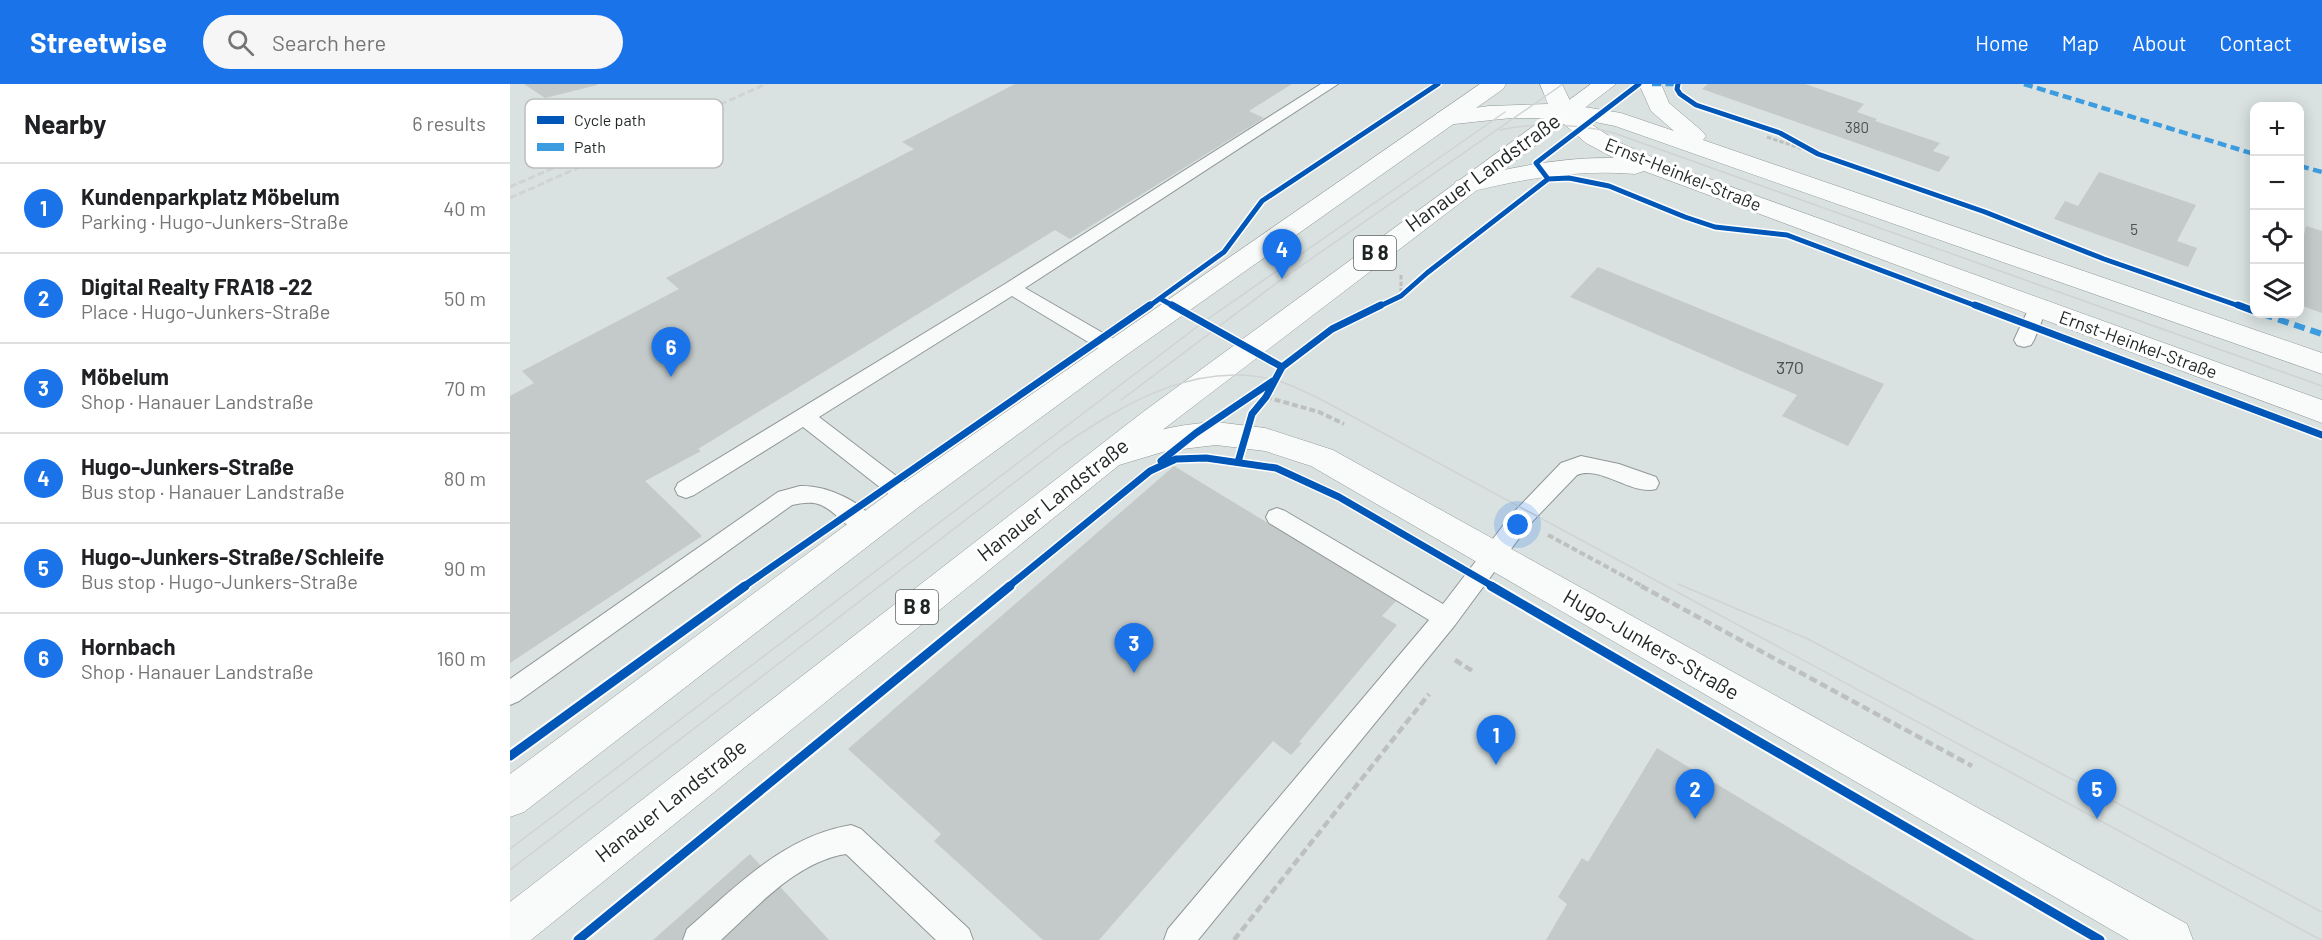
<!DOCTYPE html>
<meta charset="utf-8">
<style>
body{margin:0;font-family:Barlow,sans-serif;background:#f6f6f6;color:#202124}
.controls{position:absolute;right:18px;top:18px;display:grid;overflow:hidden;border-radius:12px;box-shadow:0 3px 15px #0003}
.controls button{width:54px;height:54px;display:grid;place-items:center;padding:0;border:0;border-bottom:2px solid #e0e0e0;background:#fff;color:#202124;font:30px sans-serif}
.you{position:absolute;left:1008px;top:441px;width:21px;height:21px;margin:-15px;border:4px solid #fff;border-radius:50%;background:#1a73e8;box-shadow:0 0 0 9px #1a73e833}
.badge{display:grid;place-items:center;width:39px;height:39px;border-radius:50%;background:#1a73e8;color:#fff;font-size:20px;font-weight:700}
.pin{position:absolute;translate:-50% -50px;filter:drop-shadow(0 2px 3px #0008)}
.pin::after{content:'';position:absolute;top:32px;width:21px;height:18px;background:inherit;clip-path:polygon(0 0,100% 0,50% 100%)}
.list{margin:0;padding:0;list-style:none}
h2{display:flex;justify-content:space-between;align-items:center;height:78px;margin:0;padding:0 24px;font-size:26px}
h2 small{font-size:20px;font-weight:400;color:#757577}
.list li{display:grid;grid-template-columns:39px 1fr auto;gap:18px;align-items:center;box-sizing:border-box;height:90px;padding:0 24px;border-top:2px solid #e0e0e0}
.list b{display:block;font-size:22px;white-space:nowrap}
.list p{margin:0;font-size:20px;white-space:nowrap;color:#757577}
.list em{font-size:20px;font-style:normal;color:#757577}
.icon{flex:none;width:33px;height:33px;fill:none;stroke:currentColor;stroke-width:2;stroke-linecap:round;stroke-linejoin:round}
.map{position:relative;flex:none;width:1812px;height:856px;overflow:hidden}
header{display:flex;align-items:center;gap:36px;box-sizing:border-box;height:84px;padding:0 30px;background:#1a73e8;color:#fff}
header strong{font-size:28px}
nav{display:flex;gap:33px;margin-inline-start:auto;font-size:21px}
.search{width:420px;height:54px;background:#f6f6f6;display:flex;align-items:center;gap:15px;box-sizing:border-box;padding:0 21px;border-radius:33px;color:#757577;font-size:22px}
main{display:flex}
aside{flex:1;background:#fff}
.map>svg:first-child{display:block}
.building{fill:#c3cac9}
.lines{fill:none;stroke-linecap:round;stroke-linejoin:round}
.lane-casing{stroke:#909796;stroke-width:2}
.street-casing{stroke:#909796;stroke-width:1}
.secondary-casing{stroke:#909796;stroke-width:1}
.primary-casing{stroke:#909796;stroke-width:1}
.path-far2{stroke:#bdc0bf;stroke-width:3;stroke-dasharray:4.5 2;stroke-linecap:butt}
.path-far1{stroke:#bdc0bf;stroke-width:4;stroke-dasharray:6 3;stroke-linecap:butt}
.path{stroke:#bdc0bf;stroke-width:4.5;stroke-dasharray:8 4;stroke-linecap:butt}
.lane{fill:#f9fbfa;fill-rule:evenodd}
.street{fill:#f9fbfa;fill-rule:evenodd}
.secondary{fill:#f9fbfa;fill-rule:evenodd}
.primary{fill:#f9fbfa;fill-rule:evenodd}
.tram{stroke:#d0d3d3;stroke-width:1.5}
.rail{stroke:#d0d3d3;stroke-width:3;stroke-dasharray:7 3;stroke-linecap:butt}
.quiet-far1{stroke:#3c9ce0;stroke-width:4.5;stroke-dasharray:9 4.5;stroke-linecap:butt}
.quiet{stroke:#3c9ce0;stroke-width:6;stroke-dasharray:11 6;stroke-linecap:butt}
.cycleway-far2-casing{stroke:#fff;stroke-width:8}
.cycleway-far1-casing{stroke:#fff;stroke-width:10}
.cycleway-casing{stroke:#fff;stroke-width:13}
.cycleway-far2{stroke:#0057b8;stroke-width:5}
.cycleway-far1{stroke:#0057b8;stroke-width:7}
.cycleway{stroke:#0057b8;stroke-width:9}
.labels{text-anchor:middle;stroke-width:6;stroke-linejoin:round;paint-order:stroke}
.far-number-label{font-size:15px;fill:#4a5150}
.far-street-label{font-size:18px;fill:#1f2524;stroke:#fff}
.number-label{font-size:18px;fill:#4a5150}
.shield{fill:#fff;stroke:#626666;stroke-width:1.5}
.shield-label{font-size:20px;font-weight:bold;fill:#1f2524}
.street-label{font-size:21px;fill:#1f2524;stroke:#fff}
.key{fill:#fff;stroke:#bcbebd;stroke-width:1.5}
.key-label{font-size:16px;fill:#1f2524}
</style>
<header>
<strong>Streetwise</strong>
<div class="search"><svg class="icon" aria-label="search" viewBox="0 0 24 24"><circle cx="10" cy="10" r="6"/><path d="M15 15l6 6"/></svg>Search here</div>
<nav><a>Home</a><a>Map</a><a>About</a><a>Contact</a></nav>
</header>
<main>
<aside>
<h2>Nearby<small>6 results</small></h2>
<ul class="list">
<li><span class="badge">1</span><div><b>Kundenparkplatz Möbelum</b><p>Parking · Hugo-Junkers-Straße</p></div><em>40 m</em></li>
<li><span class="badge">2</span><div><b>Digital Realty FRA18 -22</b><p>Place · Hugo-Junkers-Straße</p></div><em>50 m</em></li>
<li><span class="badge">3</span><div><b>Möbelum</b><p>Shop · Hanauer Landstraße</p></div><em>70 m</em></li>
<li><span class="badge">4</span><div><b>Hugo-Junkers-Straße</b><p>Bus stop · Hanauer Landstraße</p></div><em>80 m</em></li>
<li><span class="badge">5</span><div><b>Hugo-Junkers-Straße/Schleife</b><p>Bus stop · Hugo-Junkers-Straße</p></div><em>90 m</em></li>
<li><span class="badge">6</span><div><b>Hornbach</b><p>Shop · Hanauer Landstraße</p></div><em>160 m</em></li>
</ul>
</aside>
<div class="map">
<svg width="1812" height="856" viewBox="0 0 1812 856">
<rect width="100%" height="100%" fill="#d9e2e1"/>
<!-- building -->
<path class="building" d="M14,0H87V1L35,14Z
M505,0H782L739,27L754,34L560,155L545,146L188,365L191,367L135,397L192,452L0,579V312L24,299L12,287L169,205L156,194L404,65L392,58Z
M1198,0H1295L1354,20L1347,28L1367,35L1365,37L1430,59L1423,67L1440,73L1429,88L1192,5Z
M1589,88L1686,121L1667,157L1687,164L1678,183L1544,135L1555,117L1568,122Z
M1796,142L1812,147V229L1790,221V169Z
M1088,183L1374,300L1338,362L1272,332L1287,311L1060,213Z
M664,382L886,517L872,532L887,541L789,658L792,659L781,671L763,657L589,856H533L424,757L431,750L338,665Z
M1147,664L1465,856H1036L1057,820L1048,813L1072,774L1078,778Z
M240,770L319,856H143Z"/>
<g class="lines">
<!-- lane casing -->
<g class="lane-casing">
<path id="lane" d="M811,0H828L515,204L612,260L615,265L612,270L605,272L598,270L502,212L309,333L406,407L409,413L406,419L398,422L390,419L293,343L184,411L176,414L168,411L165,405L168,399L495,200Z
M1528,218L1535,220L1537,224L1524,256L1521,261L1514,263L1507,261L1504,256L1519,224L1521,220Z
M1071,372L1109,380L1146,393L1149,399L1146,405C1123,412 1090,381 1067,391L1018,442L945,541L688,856H654L658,845L919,536L759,439L756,433L759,427L767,424L775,427L933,520L1002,430L1051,379Z
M290,402C317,401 355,418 368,443L365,449C344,457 330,429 311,421C302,417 291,419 282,421L9,617L0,621V595L268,408Z
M341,741L351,745L459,845L463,856H426L336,770C286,778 247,823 211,856H173L177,845C227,802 274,752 341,741Z"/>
</g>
<!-- street casing -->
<g class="street-casing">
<path id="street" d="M706,338L755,344L823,366L1677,840L1683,856H1619L801,382L755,367L706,361L656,367L599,384L588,380L583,372L588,364C627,351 664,340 706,338Z"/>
</g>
<!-- secondary casing -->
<g class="secondary-casing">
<path id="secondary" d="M1030,0H1052L1062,21L1111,29L1164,47L1141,27L1129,0H1151L1159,19L1192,47L1196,52L1193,56L1812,269V290L1105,42L1075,36L1108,58L1158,80L1812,316V339L1134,87L1125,90C1066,85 1012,95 955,109L946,107L943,102L946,97C999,84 1050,73 1104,74L1076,59L1047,34H1001L935,41L927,39L924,34L927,29L979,22L1038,20Z"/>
</g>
<!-- primary casing -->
<g class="primary-casing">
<path id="primary" d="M970,0H996L993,5L615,272L410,422L14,728L0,733V690L386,404Z
M1081,0H1106L655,344L21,856H0V818L633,328Z"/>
</g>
<!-- path-far2 -->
<path class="path-far2" d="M1257,53L1308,70
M891,191V212"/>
<!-- path-far1 -->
<path class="path-far1" d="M756,313L809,328L834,340
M1038,451L1134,503"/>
<!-- path -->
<path class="path" d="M1131,502L1462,682
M945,576L964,588
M724,856L919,610"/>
<!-- lane -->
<use href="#lane" class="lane"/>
<!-- street -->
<use href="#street" class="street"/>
<!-- secondary -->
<use href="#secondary" class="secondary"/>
<!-- primary -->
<use href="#primary" class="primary"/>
<!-- tram -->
<path class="tram" d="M990,46C1028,38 1064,40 1101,48L1812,302
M611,316L772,195L1053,0
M552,362C615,319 686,276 765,296C781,300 797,309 812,316L1811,856
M1168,500L1298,555L1812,828
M0,765L692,239L995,28
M0,786L557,358"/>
<!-- rail -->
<path class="rail" d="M0,103L196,17
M0,114L256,0"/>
<!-- quiet-far1 -->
<path class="quiet-far1" d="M1142,0H1167
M1514,0L1744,70
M1790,82L1812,88"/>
<!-- quiet -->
<path class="quiet" d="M1752,230L1812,250"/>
<!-- cycleway-far2 casing -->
<g class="cycleway-far2-casing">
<path id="cycleway-far2" d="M1168,0L1167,5L1170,10L1186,21L1270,49L1308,70L1475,128L1594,175L1732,223
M1038,95L1026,79L1129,0
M651,215L665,223
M638,223L714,168L752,117L928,0
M868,223L891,212L917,189L1038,95L1059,94L1099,102L1175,133L1205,143L1277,151L1469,223"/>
</g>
<!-- cycleway-far1 casing -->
<g class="cycleway-far1-casing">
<path id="cycleway-far1" d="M662,221L772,283
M1465,221L1812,351
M1728,221L1744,227
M651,377L686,349L763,297
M728,378L742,330L756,313L772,283L822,245L871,221
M233,503L640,221
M498,503L640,387L666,375L696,374L766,384L829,413L984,503"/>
</g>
<!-- cycleway casing -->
<g class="cycleway-casing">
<path id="cycleway" d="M981,502L1590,856
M0,672L235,502
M68,856L500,502"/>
</g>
<!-- cycleway-far2 -->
<use href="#cycleway-far2" class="cycleway-far2"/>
<!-- cycleway-far1 -->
<use href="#cycleway-far1" class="cycleway-far1"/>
<!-- cycleway -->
<use href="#cycleway" class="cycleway"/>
</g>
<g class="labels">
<!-- far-number labels -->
<g class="far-number-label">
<text x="1347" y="49">380</text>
<text x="1624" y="151">5</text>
</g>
<!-- far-street labels -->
<g class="far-street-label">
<text transform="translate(1173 91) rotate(22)" y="6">Ernst-Heinkel-Straße</text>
<text transform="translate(1628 261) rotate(20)" y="6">Ernst-Heinkel-Straße</text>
</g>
<!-- number labels -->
<g class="number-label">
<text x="1280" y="290">370</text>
</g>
<!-- shield labels -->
<g class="shield">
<rect x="844" y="152" width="42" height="34" rx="4.5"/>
<rect x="386" y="506" width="42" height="34" rx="4.5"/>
</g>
<g class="shield-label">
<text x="865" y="176">B 8</text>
<text x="407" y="530">B 8</text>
</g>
<!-- street labels -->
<g class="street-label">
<text transform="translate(973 89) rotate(-36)" y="7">Hanauer Landstraße</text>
<text transform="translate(543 416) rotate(-38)" y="7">Hanauer Landstraße</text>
<text transform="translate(1141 561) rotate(30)" y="7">Hugo-Junkers-Straße</text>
<text transform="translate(161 717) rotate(-38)" y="7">Hanauer Landstraße</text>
</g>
</g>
<!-- legend -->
<rect x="15" y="15" width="198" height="69" rx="9" class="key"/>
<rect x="27" y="32" width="27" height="8" fill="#0057b8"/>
<rect x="27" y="59" width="27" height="8" fill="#3c9ce0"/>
<g class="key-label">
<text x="64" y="42">Cycle path</text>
<text x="64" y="69">Path</text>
</g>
</svg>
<div class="controls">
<button>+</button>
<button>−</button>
<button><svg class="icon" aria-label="locate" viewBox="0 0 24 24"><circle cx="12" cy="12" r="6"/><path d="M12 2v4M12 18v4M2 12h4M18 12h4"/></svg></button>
<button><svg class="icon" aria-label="layers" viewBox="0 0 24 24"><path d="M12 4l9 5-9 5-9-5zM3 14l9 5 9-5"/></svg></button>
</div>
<div class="you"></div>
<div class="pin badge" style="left:986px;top:681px">1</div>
<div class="pin badge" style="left:1185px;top:735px">2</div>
<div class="pin badge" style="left:624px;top:589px">3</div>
<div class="pin badge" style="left:772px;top:195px">4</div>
<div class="pin badge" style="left:1587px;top:735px">5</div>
<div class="pin badge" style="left:161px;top:293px">6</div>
</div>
</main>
